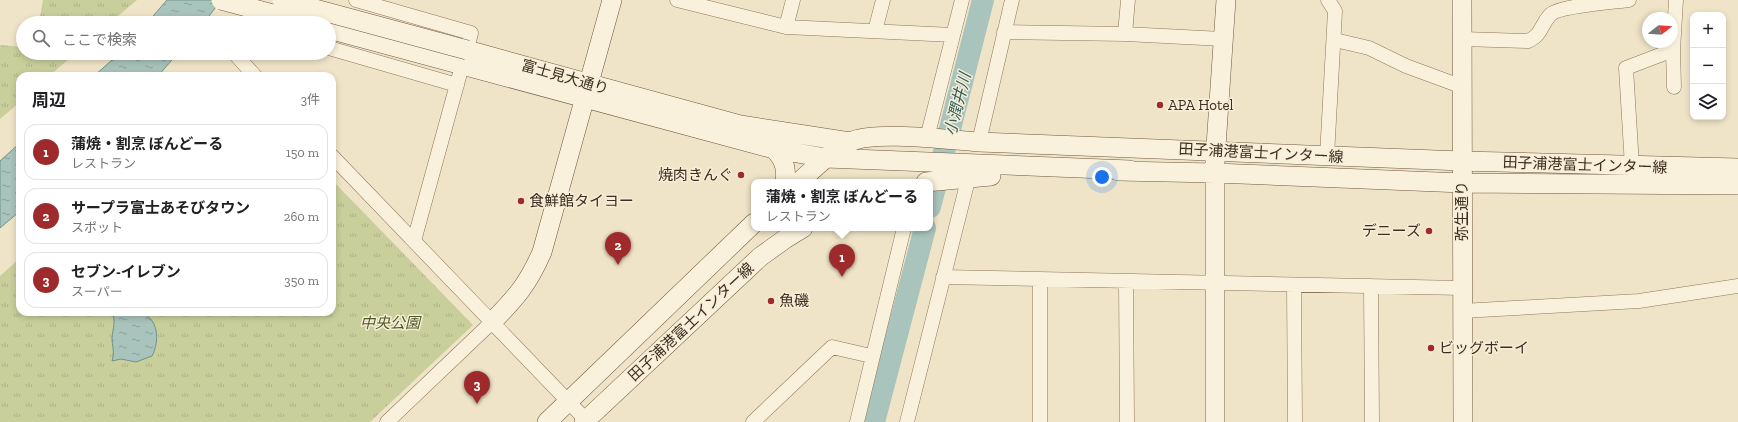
<!DOCTYPE html>
<html lang="ja">
<meta charset="utf-8">
<style>
body{margin:0;font-family:"Zilla Slab","Noto Sans JP",serif;background:#f2f2f2;color:#202124}
.controls{position:absolute;right:12px;top:12px;display:grid;overflow:hidden;border-radius:8px;box-shadow:0 2px 6px #0003}
.controls button{width:36px;height:36px;display:grid;place-items:center;padding:0;border:0;border-bottom:1px solid #e0e0e0;background:#fff;color:#202124;font:20px sans-serif}
.compass{position:absolute;left:1642px;top:12px;width:36px;height:36px;border-radius:50%;background:#fff;box-shadow:0 2px 6px #0003;rotate:73deg}
.you{position:absolute;left:1102px;top:177px;width:14px;height:14px;margin:-10px;border:3px solid #fff;border-radius:50%;background:#1a73e8;box-shadow:0 0 0 6px #1a73e833}
.badge{display:grid;place-items:center;width:26px;height:26px;border-radius:50%;background:#9e2a2b;color:#fff;font-size:13px;font-weight:700}
.pin{position:absolute;translate:-50% -33px;filter:drop-shadow(0 1px 2px #0008)}
.pin::after{content:'';position:absolute;top:21px;width:14px;height:12px;background:inherit;clip-path:polygon(0 0,100% 0,50% 100%)}
.popup{position:absolute;left:751px;top:179px;width:182px;height:52px;box-sizing:border-box;display:grid;place-content:center;border-radius:8px;background:#fff;filter:drop-shadow(0 1px 3px #0005);font-size:13px;white-space:nowrap;color:#757577}
.popup b{font-size:15px;color:#202124}
.popup::after{content:'';position:absolute;left:50%;top:100%;margin-left:-8px;border:8px solid transparent;border-top-color:#fff}
.list{margin:0;padding:0;list-style:none}
h2{display:flex;justify-content:space-between;align-items:center;height:52px;margin:0;padding:0 16px;font-size:17px}
h2 small{font-size:13px;font-weight:400;color:#757577}
.list li{display:grid;grid-template-columns:26px 1fr auto;gap:12px;align-items:center;box-sizing:border-box;height:56px;margin:0 8px 8px;padding:0 8px;border:1px solid #e0e0e0;border-radius:12px}
.list b{display:block;font-size:15px;white-space:nowrap}
.list p{margin:0;font-size:13px;white-space:nowrap;color:#757577}
.list em{font-size:13px;font-style:normal;color:#757577}
.icon{flex:none;width:22px;height:22px;fill:none;stroke:currentColor;stroke-width:2;stroke-linecap:round;stroke-linejoin:round}
.map{position:relative;flex:none;width:1738px;height:422px;overflow:hidden}
.search{position:absolute;background:#fff;box-shadow:0 2px 6px #0003;left:16px;top:16px;width:320px;height:44px;display:flex;align-items:center;gap:10px;box-sizing:border-box;padding:0 14px;border-radius:22px;color:#757577;font-size:15px}
.panel{position:absolute;background:#fff;box-shadow:0 2px 6px #0003;left:16px;top:72px;width:320px;height:244px;border-radius:12px}
.map>svg:first-child{display:block}
.park{fill:url(#park-tufts)}
.water{fill:url(#water-ripples);stroke:#6f938a}
.lines{fill:none;stroke-linecap:round;stroke-linejoin:round}
.river{stroke:#a9c4bc;stroke-width:22}
.street-casing{stroke:#8d765c;stroke-width:15}
.secondary-casing{stroke:#6f573f;stroke-width:20}
.street{stroke:#faf1dc;stroke-width:14}
.secondary{stroke:#faf1dc;stroke-width:19}
.secondary-bridge-casing{stroke:#6f573f;stroke-width:20;stroke-linecap:butt}
.secondary-bridge{stroke:#faf1dc;stroke-width:19}
.poi-dot{fill:#9e2a2b;stroke:#f7eed8;stroke-width:1.5}
.labels{text-anchor:middle;stroke-width:3;stroke-linejoin:round;paint-order:stroke}
.street-label{font-size:15px;fill:#3d2e20;stroke:#f7eed8}
.poi-label{font-size:15px;fill:#3d2e20;stroke:#f7eed8;text-anchor:start}
.park-label{font-size:15px;font-style:italic;fill:#4d5a26;stroke:#f7eed8}
.water-label{font-size:16px;font-style:italic;fill:#2f5d5a;stroke:#f7eed8}
</style>
<div class="map">
<svg width="1738" height="422" viewBox="0 0 1738 422">
<defs>
<pattern id="park-tufts" width="24" height="20" patternUnits="userSpaceOnUse"><rect width="24" height="20" fill="#c9cf9b"/><path d="M3 7l-1-3M5 7V3M7 7l1-3M15 17l-1-3M17 17v-4M19 17l1-3" fill="none" stroke="#aeb285"/></pattern>
<pattern id="water-ripples" width="26" height="14" patternUnits="userSpaceOnUse"><rect width="26" height="14" fill="#a9c4bc"/><path d="M2 4q2-2 4 0t4 0M15 11q2-2 4 0t4 0" fill="none" stroke="#8ba098"/></pattern>
</defs>
<rect width="100%" height="100%" fill="#f0e4c8"/>
<!-- park -->
<path class="park" d="M43,0H137L110,23H39Z
M0,45L23,47V53H76L49,76H20V102L0,119Z
M332,180L473,325L370,422H0V276L20,258V312H332Z"/>
<!-- water -->
<path class="water" d="M167,0H221L204,23H147Z
M120,53H178L158,76H94Z
M20,143V211L0,228V161Z
M112,312C121,312 130,311 138,312C159,316 160,341 152,356L136,362L121,359L112,361C115,352 112,346 112,338C113,328 116,321 112,312Z"/>
<g class="lines">
<!-- river -->
<path class="river" d="M930,207L983,0
M874,422L925,228"/>
<!-- street casing -->
<g class="street-casing">
<path id="street" d="M356,0L471,33L467,50
M677,0L786,27L953,35
M786,27L793,0
M875,31L883,0
M1004,32L1125,34L1223,39
M1125,34L1128,0
M1462,39L1528,41C1542,35 1540,26 1550,15C1558,6 1614,2 1629,0
M1335,40L1369,48L1406,66L1463,87
M329,48L457,85
M1673,50L1674,87
M237,53L236,55L255,76
M927,138L962,0
M979,142L1012,0
M332,156L588,422
M1327,156L1335,11L1328,0
M1632,166L1626,68L1673,50L1676,0
M414,241L462,66
M943,277L1462,288
M1040,280V422
M1126,282L1127,422
M1294,285L1295,422
M1371,286L1372,422
M1462,311L1639,301L1738,286
M387,422L491,323
M753,422L832,347L871,356
M857,422L904,228
M907,422L969,176"/>
</g>
<!-- secondary casing -->
<g class="secondary-casing">
<path id="secondary" d="M1462,0L1463,422
M329,29L774,149L826,158L1130,170
M467,50L740,125L850,142
M774,149C784,159 787,168 785,182
M1118,171L1215,173L1463,183L1738,185
M799,182C815,168 831,151 850,142C873,130 950,140 979,142L1462,161L1738,168
M926,182L991,176
M491,323C516,298 528,284 542,252L612,0
M547,422L754,223
M584,422L760,257L785,239L803,228
M1215,422V161L1226,0"/>
</g>
<!-- street -->
<use href="#street" class="street"/>
<!-- secondary -->
<use href="#secondary" class="secondary"/>
<!-- secondary-bridge casing -->
<g class="secondary-bridge-casing">
<path id="secondary-bridge" d="M221,0L306,23
M282,0L467,50"/>
</g>
<!-- secondary-bridge -->
<use href="#secondary-bridge" class="secondary-bridge"/>
</g>
<!-- markers -->
<g class="poi-dot">
<circle cx="1160" cy="105" r="4"/>
<circle cx="741" cy="175" r="4"/>
<circle cx="521" cy="201" r="4"/>
<circle cx="1429" cy="231" r="4"/>
<circle cx="771" cy="301" r="4"/>
<circle cx="1431" cy="348" r="4"/>
</g>
<g class="labels">
<!-- street labels -->
<g class="street-label">
<text transform="translate(565 77) rotate(16)" y="5">富士見大通り</text>
<text transform="translate(1261 153) rotate(3)" y="5">田子浦港富士インター線</text>
<text transform="translate(1585 165) rotate(2)" y="5">田子浦港富士インター線</text>
<text transform="translate(1462 211) rotate(-90)" y="5">弥生通り</text>
<text transform="translate(691 322) rotate(-43)" y="5">田子浦港富士インター線</text>
</g>
<!-- poi labels -->
<g class="poi-label">
<text x="1168" y="110">APA Hotel</text>
<text x="733" y="180" text-anchor="end">焼肉きんぐ</text>
<text x="529" y="206">食鮮館タイヨー</text>
<text x="1421" y="236" text-anchor="end">デニーズ</text>
<text x="779" y="306">魚磯</text>
<text x="1439" y="353">ビッグボーイ</text>
</g>
<!-- park labels -->
<g class="park-label">
<text x="390" y="328">中央公園</text>
</g>
<!-- water labels -->
<g class="water-label">
<text transform="translate(957 104) rotate(-76)" y="6">小潤井川</text>
</g>
</g>
</svg>
<div class="controls">
<button>+</button>
<button>−</button>
<button><svg class="icon" aria-label="layers" viewBox="0 0 24 24"><path d="M12 4l9 5-9 5-9-5zM3 14l9 5 9-5"/></svg></button>
</div>
<svg class="compass" viewBox="-18 -18 36 36"><path d="M0-13l5 13h-10z" fill="#e53935"/><path d="M0 13l5-13h-10z" fill="#757577"/></svg>
<div class="you"></div>
<div class="pin badge" style="left:842px;top:277px">1</div>
<div class="popup"><b>蒲焼・割烹 ぼんどーる</b>レストラン</div>
<div class="pin badge" style="left:618px;top:265px">2</div>
<div class="pin badge" style="left:477px;top:404px">3</div>
<div class="search"><svg class="icon" aria-label="search" viewBox="0 0 24 24"><circle cx="10" cy="10" r="6"/><path d="M15 15l6 6"/></svg>ここで検索</div>
<section class="panel">
<h2>周辺<small>3件</small></h2>
<ul class="list">
<li><span class="badge">1</span><div><b>蒲焼・割烹 ぼんどーる</b><p>レストラン</p></div><em>150 m</em></li>
<li><span class="badge">2</span><div><b>サープラ富士あそびタウン</b><p>スポット</p></div><em>260 m</em></li>
<li><span class="badge">3</span><div><b>セブン-イレブン</b><p>スーパー</p></div><em>350 m</em></li>
</ul>
</section>
</div>
